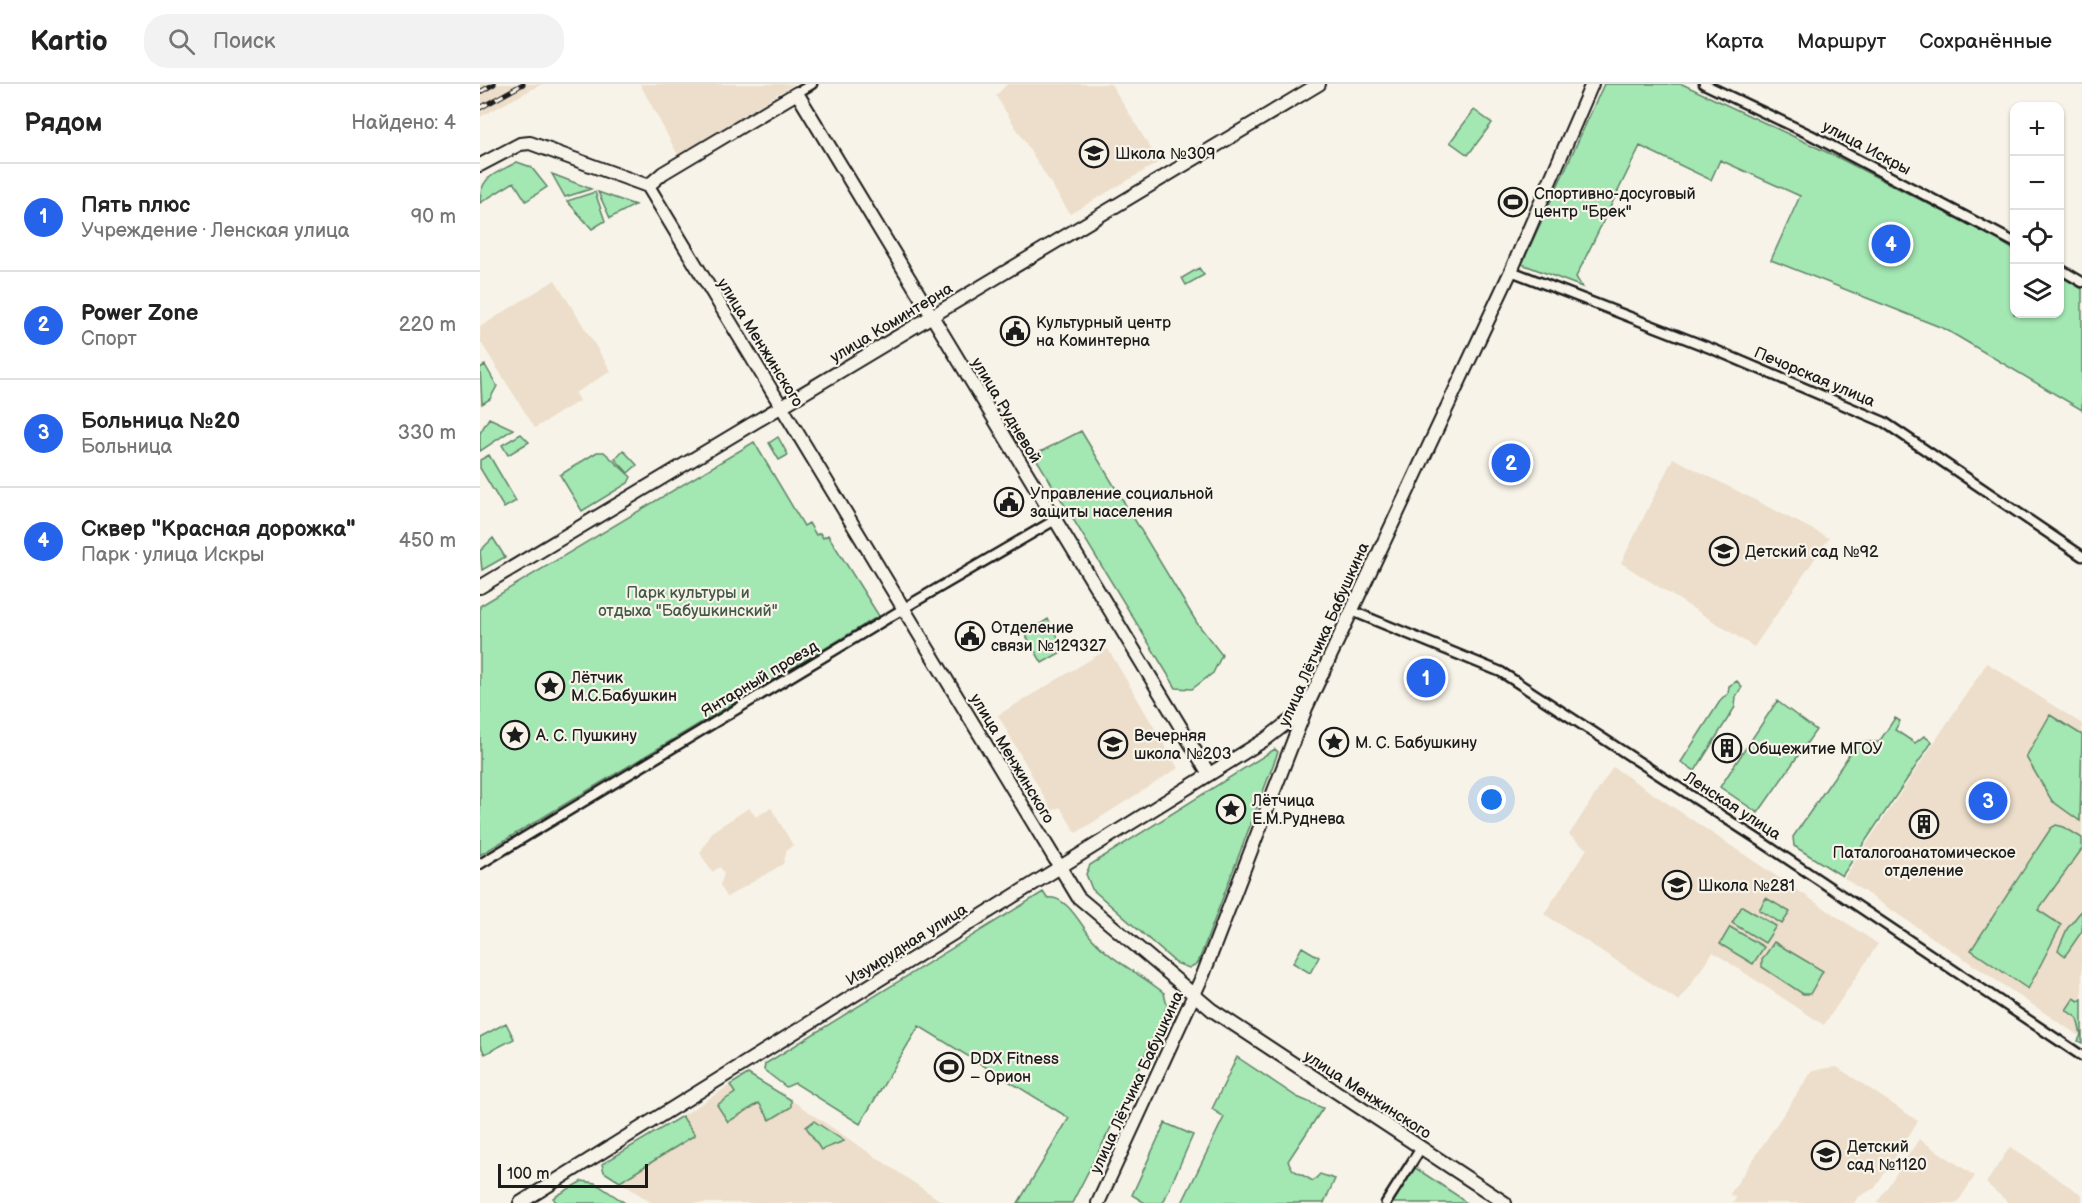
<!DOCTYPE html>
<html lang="ru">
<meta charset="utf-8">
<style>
body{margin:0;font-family:"Balsamiq Sans",sans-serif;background:#f2f2f2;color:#222}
.controls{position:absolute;right:18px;top:18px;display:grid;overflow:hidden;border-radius:12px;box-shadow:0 2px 4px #0004}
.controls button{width:54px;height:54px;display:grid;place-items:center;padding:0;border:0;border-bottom:2px solid #e0e0e0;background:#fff;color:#222;font:30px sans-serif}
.scale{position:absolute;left:18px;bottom:15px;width:150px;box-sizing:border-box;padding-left:6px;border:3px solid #1c1c1c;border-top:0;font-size:16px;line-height:21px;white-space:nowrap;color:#1c1c1c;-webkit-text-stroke:4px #f7f3e8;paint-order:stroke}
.you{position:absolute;left:1012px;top:716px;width:21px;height:21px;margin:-15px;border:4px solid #fff;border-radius:50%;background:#1a73e8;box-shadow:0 0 0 9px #1a73e833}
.badge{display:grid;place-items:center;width:39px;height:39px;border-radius:50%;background:#2563eb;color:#fff;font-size:20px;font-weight:700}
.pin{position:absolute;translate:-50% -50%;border:3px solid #fff;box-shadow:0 2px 6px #0006}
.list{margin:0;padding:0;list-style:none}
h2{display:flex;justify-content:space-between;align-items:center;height:78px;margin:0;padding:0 24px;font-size:26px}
h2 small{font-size:20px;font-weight:400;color:#767676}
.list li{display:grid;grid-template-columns:39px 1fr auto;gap:18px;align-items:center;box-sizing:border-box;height:108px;padding:0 24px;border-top:2px solid #e0e0e0}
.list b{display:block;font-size:22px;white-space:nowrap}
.list p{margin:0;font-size:20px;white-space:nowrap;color:#767676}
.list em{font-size:20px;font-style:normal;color:#767676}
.icon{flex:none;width:33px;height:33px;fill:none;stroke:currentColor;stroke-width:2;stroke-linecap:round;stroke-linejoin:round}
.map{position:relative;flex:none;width:1602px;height:1119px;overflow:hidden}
header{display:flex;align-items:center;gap:36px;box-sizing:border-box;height:84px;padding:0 30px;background:#fff;border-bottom:2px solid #e0e0e0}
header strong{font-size:28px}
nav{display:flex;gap:33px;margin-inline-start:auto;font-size:21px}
.search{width:420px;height:54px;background:#f2f2f2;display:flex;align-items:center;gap:15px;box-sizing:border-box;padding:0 21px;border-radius:24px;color:#767676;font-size:22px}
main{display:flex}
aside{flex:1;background:#fff}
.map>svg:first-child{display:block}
.built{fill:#ecdeca}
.green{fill:#a3e7b2;stroke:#608267;stroke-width:1.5}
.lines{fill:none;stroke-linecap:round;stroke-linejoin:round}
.street-casing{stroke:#1c1c1c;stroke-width:13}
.secondary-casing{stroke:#1c1c1c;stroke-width:16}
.street{stroke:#f7f3e8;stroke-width:8}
.secondary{stroke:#f7f3e8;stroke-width:12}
.rail-casing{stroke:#1c1c1c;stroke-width:5}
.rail{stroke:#f7f3e8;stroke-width:3;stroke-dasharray:9;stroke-linecap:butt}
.labels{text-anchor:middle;stroke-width:4.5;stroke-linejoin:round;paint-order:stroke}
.street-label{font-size:16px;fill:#1c1c1c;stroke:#f7f3e8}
.poi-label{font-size:16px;fill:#1c1c1c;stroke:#f7f3e8;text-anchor:start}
.park-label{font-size:16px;fill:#445949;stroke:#f7f3e8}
</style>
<header>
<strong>Kartio</strong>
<div class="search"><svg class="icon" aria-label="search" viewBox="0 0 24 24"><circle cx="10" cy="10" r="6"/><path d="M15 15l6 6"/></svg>Поиск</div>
<nav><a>Карта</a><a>Маршрут</a><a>Сохранённые</a></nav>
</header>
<main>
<aside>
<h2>Рядом<small>Найдено: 4</small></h2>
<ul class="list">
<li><span class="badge">1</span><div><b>Пять плюс</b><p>Учреждение · Ленская улица</p></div><em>90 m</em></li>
<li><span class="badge">2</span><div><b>Power Zone</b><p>Спорт</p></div><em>220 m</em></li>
<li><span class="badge">3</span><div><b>Больница №20</b><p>Больница</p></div><em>330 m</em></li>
<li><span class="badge">4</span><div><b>Сквер &quot;Красная дорожка&quot;</b><p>Парк · улица Искры</p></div><em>450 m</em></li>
</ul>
</aside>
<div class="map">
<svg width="1602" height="1119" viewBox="0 0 1602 1119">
<rect width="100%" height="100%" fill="#f7f3e8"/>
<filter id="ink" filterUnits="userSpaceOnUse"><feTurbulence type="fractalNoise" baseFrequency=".0167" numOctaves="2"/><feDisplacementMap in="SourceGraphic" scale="12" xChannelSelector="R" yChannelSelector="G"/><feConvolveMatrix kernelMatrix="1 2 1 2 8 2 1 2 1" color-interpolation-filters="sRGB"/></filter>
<g filter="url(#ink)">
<!-- built -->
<path class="built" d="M0,0H62L0,33Z
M160,0H314L198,71Z
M527,0H631L679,78L590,130L516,12Z
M75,196L131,287L95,309L99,317L55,344L0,257V243Z
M1193,374L1349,454L1274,563L1141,479Z
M628,565L698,684L596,749L580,723L572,727L518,631Z
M1507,579L1602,640V954L1364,794Z
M1133,683L1398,860L1344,941L1233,868L1199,917L1064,830L1107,765L1089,751Z
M269,724L276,733L291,724L313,761L307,766L303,780L247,813L240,801L244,790L240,783L232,788L220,769L233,747Z
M1357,983L1438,1037L1395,1104L1378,1113L1374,1119H1253L1256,1114L1250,1110L1333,986Z
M250,1001L255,1009L280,1019L290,1036L312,1021L311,1016L464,1119H172L140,1098L214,1052L202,1032Z
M1439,1055L1495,1092L1477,1119H1397Z
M1530,1063L1602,1111V1119H1529L1506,1099Z"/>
<!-- green -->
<path class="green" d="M1124,0H1202L1357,73L1513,153L1534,166V230H1580V192L1602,205V326L1465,245L1291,176L1320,112L1240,76L1231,96L1160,62L1096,193L1102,203L1042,180Z
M994,26L1012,39L988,71L970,58Z
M37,78L51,83L67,103L46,117L34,98L0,119C0,91 16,90 37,78Z
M72,90L111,105L85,113Z
M115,108L125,137L112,145L87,117Z
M118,108L155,121L130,134Z
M719,184L724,191L706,201L702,194Z
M5,281L17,302L10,315L2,320L0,284Z
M9,334L33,345L0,367V349Z
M601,347L717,539L742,571L733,589L712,605L696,604L554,371Z
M41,350L49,358L28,371L22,361Z
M298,353L308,371L299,376L289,359Z
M274,358L324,442L329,439L336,451L340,449L343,454L348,451L399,532L0,771V522Z
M143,366L157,381L148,389L135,375Z
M117,368H124L151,393L148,399L102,427L80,391Z
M9,371L36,417L24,424L0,384V376Z
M13,454L25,473L2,486L0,467Z
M568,535L585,566L562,579L545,550Z
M1257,597L1262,603L1256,612L1255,623L1215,687L1201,678L1242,614L1248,610L1249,602Z
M1297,617L1336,646L1278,729L1240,703Z
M1570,631L1602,651L1600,737L1572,717L1546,673Z
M1415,634L1420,637L1415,646L1435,659L1444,652L1452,658L1362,792L1314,762L1313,753L1378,658H1399Z
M795,665L798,668L718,879L709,884L696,879L612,805L606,790L610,781Z
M1576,741L1584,743L1602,754V765L1558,826L1581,841L1548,905L1491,866L1571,744Z
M563,808L567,814C586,810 601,841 610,852C630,876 661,890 684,909L687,922L642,1022L592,1119H538L589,1034L439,942L380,1040L315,999L306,1003L284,986L285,980Z
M1286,814L1310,828L1302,840L1279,826Z
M1262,822L1296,842L1285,859L1252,839Z
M1602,826V847L1585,872L1578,866L1587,845Z
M1250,843L1284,863L1273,880L1240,860Z
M1294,858L1343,887L1330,910H1323L1282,883V876Z
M822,863L839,873L830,889L813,879Z
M1594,914L1599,917L1602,915V959L1598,957L1601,951L1597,934L1586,926Z
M26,939L34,955L5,970L0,961V953Z
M757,973L817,1013L843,1024L808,1077L813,1086L833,1097L840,1090L855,1095L844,1119H702L744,1033L732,1025Z
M268,990L311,1016V1023L290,1036L279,1019L248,1038L237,1021L255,1009L250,1001Z
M202,1032L215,1051L140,1098L124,1088L122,1080Z
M334,1037L364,1057L341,1066L326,1043Z
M685,1039L713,1051L683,1119H665L652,1111Z
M934,1083L981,1114L986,1119H911Z
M102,1097L115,1099L145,1119H77L73,1114Z"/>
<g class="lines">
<!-- street casing -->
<g class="street-casing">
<path id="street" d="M1224,0L1331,51L1534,158
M317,9L332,0
M1580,185L1602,198
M1031,187L1235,266L1404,338L1602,472
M872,527L1021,588L1279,756L1602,972
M0,780L436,517L575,436
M906,1119L941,1064"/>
</g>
<!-- secondary casing -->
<g class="secondary-casing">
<path id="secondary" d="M0,81L40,60L50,59L168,102
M168,102L598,813L732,926L1025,1119
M168,102L183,89L317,9L729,690
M0,503L839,0
M40,1119L786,655L825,625
M618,1119L723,891L826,624L1031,187L1112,0"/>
</g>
<!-- street -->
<use href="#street" class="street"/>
<!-- secondary -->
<use href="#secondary" class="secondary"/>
<!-- rail casing -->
<g class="rail-casing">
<path id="rail" d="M0,8L14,0
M0,24L43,0"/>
</g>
<!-- rail -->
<use href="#rail" class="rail"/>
</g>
</g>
<!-- icons -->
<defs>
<g id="school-ring" transform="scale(1.5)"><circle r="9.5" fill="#f7f3e8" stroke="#1c1c1c" stroke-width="1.5"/><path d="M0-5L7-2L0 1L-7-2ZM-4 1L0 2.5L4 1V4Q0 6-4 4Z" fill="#1c1c1c"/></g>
<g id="stadium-ring" transform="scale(1.5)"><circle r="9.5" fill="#f7f3e8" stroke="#1c1c1c" stroke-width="1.5"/><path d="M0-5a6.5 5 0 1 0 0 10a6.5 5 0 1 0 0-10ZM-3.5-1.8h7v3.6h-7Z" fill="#1c1c1c"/></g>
<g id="civic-ring" transform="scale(1.5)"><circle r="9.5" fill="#f7f3e8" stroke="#1c1c1c" stroke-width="1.5"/><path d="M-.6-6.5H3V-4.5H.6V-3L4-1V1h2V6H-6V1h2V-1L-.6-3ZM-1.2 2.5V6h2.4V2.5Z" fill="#1c1c1c"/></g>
<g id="sight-ring" transform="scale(1.5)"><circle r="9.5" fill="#f7f3e8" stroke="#1c1c1c" stroke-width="1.5"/><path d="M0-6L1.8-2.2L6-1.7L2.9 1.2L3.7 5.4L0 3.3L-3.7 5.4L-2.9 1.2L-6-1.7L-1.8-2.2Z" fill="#1c1c1c"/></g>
<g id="building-ring" transform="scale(1.5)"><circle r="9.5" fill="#f7f3e8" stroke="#1c1c1c" stroke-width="1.5"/><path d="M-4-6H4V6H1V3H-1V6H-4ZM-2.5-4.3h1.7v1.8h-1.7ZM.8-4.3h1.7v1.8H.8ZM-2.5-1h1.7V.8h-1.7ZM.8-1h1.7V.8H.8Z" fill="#1c1c1c"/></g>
</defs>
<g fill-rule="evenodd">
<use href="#school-ring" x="614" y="69"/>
<use href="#stadium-ring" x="1033" y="118"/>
<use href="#civic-ring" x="535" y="247"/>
<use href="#civic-ring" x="529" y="418"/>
<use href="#school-ring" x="1244" y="467"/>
<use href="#civic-ring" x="490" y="552"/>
<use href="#sight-ring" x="70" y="602"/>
<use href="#sight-ring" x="35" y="651"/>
<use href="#sight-ring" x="854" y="658"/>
<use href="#school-ring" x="633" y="660"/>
<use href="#building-ring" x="1247" y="664"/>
<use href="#sight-ring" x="751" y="725"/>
<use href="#building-ring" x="1444" y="740"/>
<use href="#school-ring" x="1197" y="801"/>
<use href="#stadium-ring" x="469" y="983"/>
<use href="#school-ring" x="1346" y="1071"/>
</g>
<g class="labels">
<!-- street labels -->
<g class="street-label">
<text transform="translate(1387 63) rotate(28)" y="6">улица Искры</text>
<text transform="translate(411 238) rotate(-31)" y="6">улица Коминтерна</text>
<text transform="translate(281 258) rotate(58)" y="6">улица Менжинского</text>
<text transform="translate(1335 292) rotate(23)" y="6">Печорская улица</text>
<text transform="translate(527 326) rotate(59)" y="6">улица Рудневой</text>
<text transform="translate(843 550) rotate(-66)" y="6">улица Лётчика Бабушкина</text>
<text transform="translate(279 594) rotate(-31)" y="6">Янтарный проезд</text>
<text transform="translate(533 674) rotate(59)" y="6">улица Менжинского</text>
<text transform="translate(1253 721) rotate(33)" y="6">Ленская улица</text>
<text transform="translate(426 860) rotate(-32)" y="6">Изумрудная улица</text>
<text transform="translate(656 998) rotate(-65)" y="6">улица Лётчика Бабушкина</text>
<text transform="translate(888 1010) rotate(33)" y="6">улица Менжинского</text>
</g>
<!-- poi labels -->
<g class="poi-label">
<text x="635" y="75">Школа №309</text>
<text x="1054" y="115">Спортивно-досуговый<tspan x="1054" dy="18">центр "Брек"</tspan></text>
<text x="556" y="244">Культурный центр<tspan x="556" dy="18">на Коминтерна</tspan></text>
<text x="550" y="415">Управление социальной<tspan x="550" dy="18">защиты населения</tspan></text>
<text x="1265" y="473">Детский сад №92</text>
<text x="511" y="549">Отделение<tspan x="511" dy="18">связи №129327</tspan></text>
<text x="91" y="599">Лётчик<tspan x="91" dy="18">М.С.Бабушкин</tspan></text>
<text x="56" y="657">А. С. Пушкину</text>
<text x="654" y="657">Вечерняя<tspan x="654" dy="18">школа №203</tspan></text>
<text x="875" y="664">М. С. Бабушкину</text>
<text x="1268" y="670">Общежитие МГОУ</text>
<text x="772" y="722">Лётчица<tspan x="772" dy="18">Е.М.Руднева</tspan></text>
<text x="1444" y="774" text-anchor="middle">Паталогоанатомическое<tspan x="1444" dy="18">отделение</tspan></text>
<text x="1218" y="807">Школа №281</text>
<text x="490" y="980">DDX Fitness<tspan x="490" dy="18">– Орион</tspan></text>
<text x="1367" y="1068">Детский<tspan x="1367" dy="18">сад №1120</tspan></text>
</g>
<!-- park labels -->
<g class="park-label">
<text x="208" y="514">Парк культуры и<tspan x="208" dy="18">отдыха "Бабушкинский"</tspan></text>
</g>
</g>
</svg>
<div class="controls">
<button>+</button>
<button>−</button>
<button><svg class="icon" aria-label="locate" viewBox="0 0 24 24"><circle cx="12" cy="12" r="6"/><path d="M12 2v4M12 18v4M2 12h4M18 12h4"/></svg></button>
<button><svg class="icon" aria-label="layers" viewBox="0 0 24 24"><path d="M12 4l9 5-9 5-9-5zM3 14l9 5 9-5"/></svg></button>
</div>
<div class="scale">100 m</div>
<div class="you"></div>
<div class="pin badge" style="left:946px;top:594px">1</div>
<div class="pin badge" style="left:1031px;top:379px">2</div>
<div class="pin badge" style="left:1508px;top:717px">3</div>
<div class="pin badge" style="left:1411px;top:160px">4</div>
</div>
</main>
